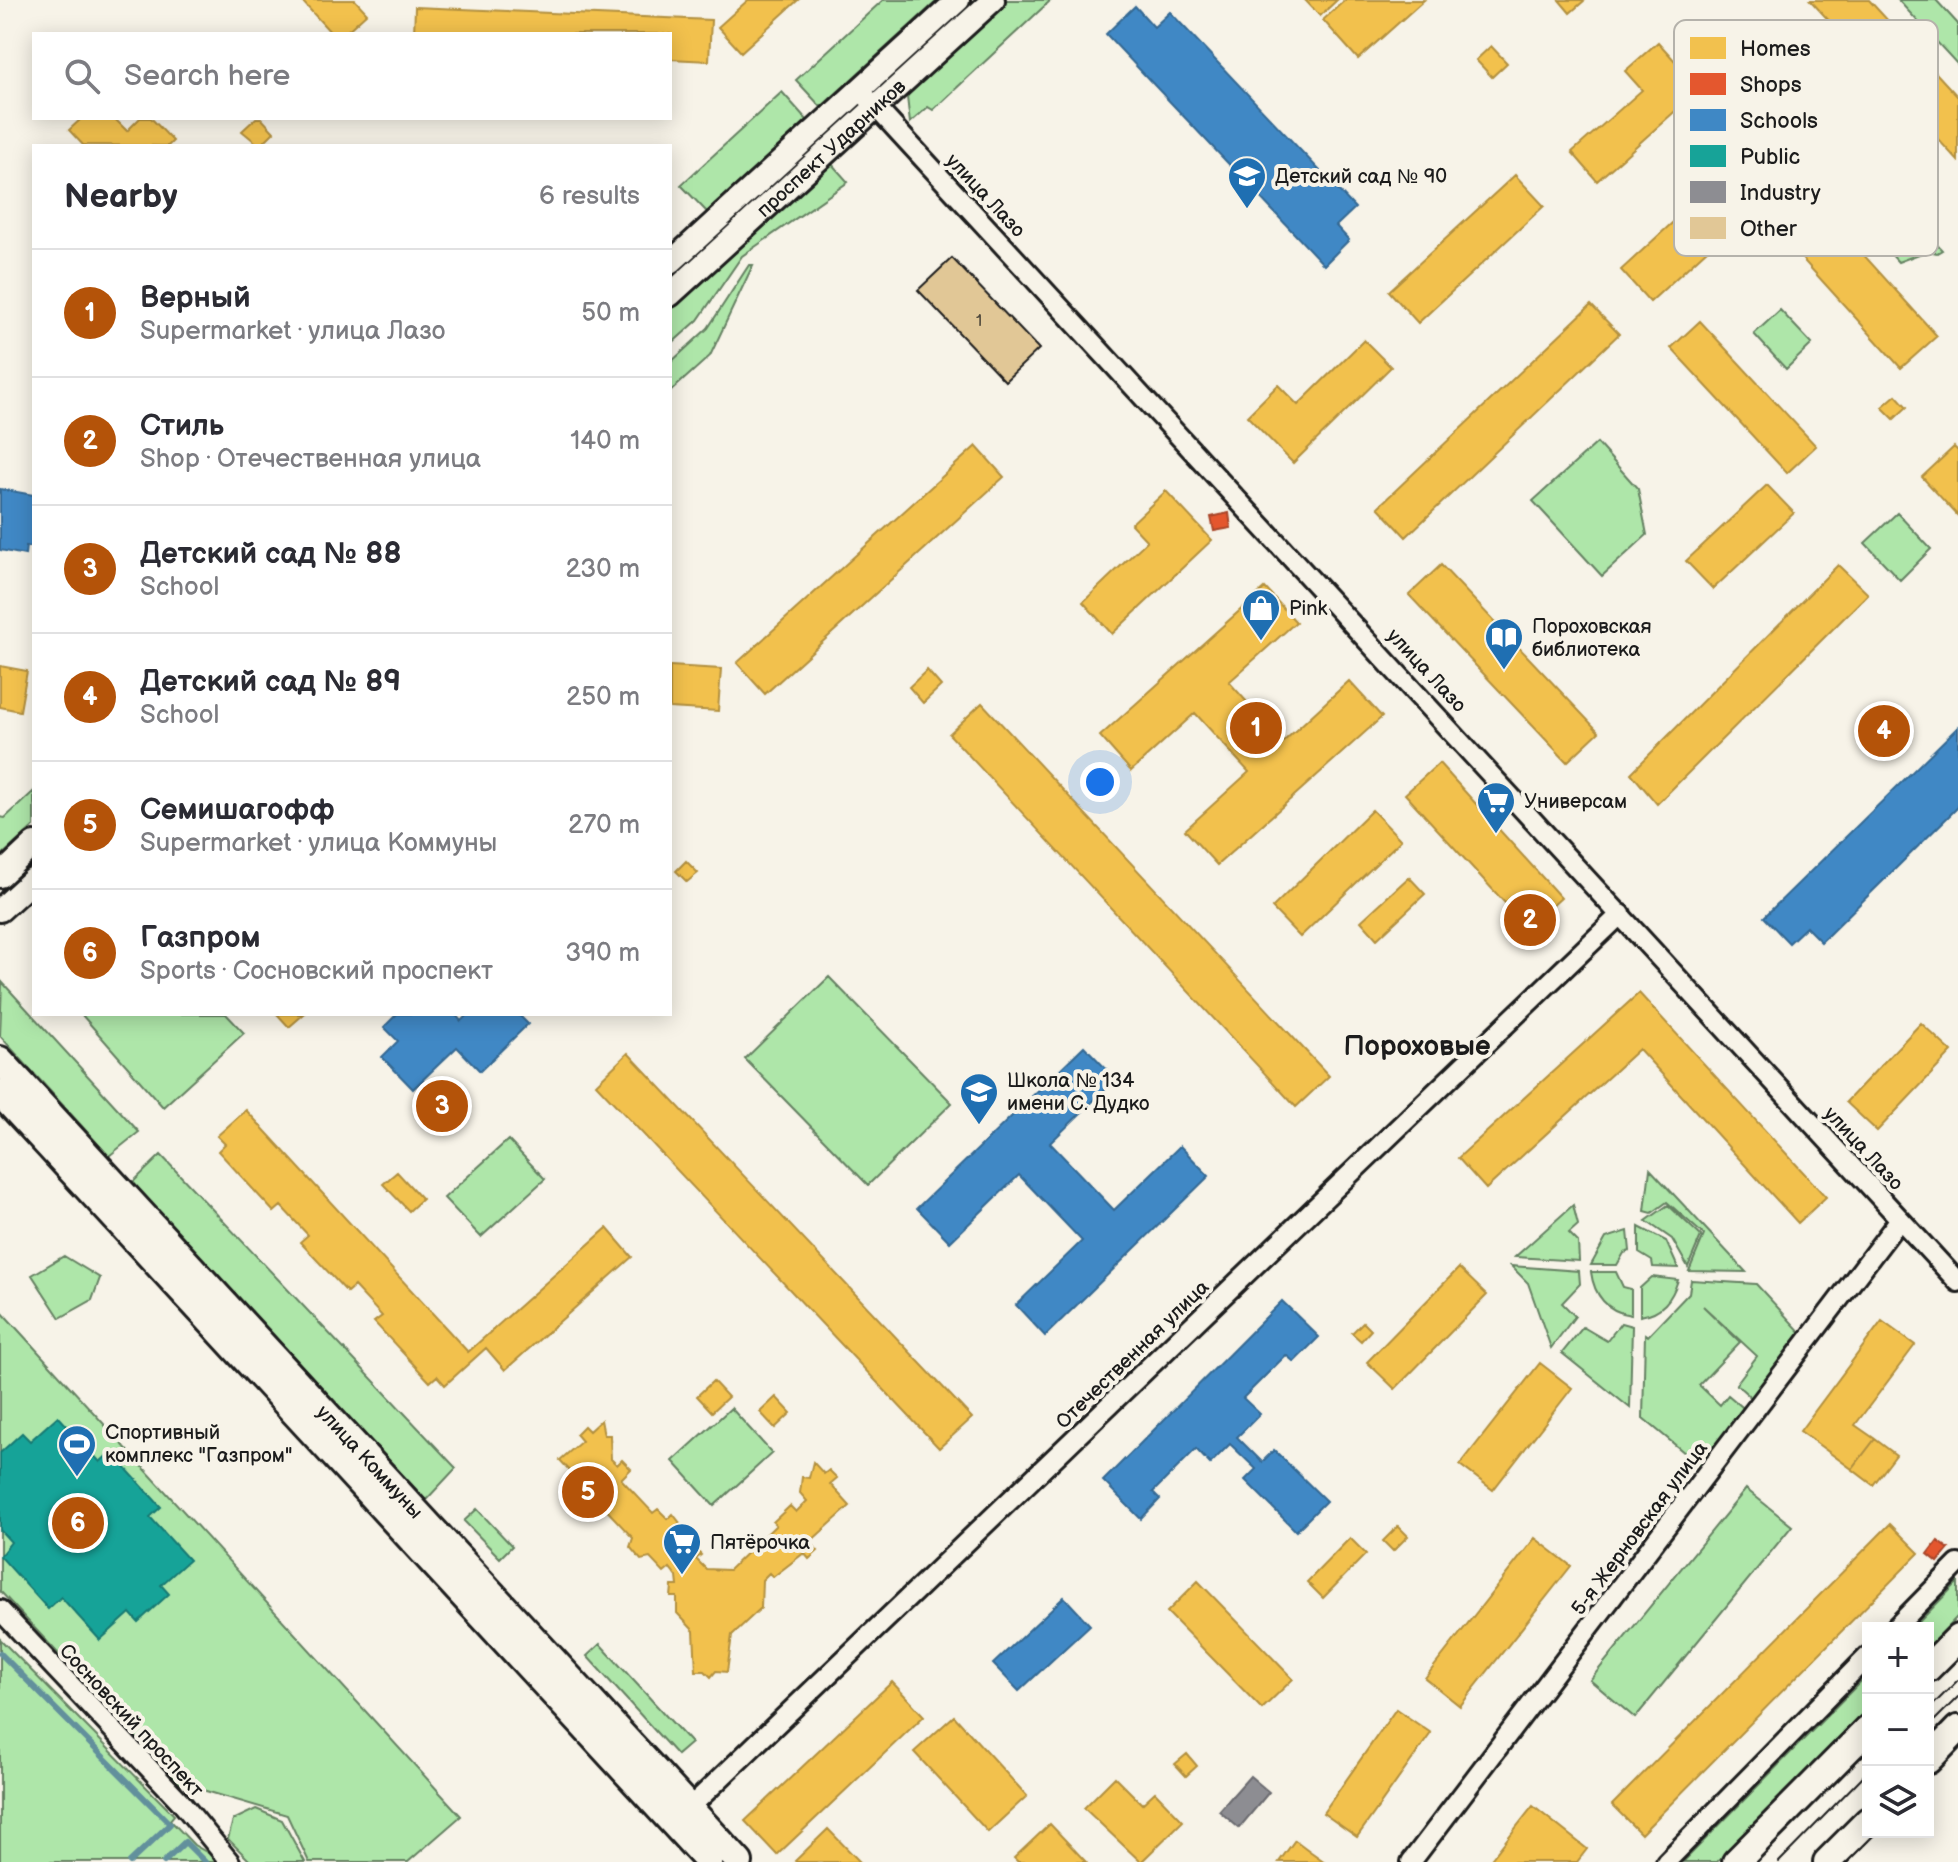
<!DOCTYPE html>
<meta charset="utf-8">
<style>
body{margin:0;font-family:"Balsamiq Sans",sans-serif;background:#f2f2f3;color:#2b2b33}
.controls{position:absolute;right:24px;bottom:24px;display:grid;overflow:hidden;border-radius:0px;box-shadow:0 4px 20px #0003}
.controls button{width:72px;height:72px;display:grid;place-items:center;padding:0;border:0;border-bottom:2px solid #e1e1e2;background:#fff;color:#2b2b33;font:40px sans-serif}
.you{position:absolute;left:1100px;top:782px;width:28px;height:28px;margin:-20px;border:6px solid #fff;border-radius:50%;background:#1a73e8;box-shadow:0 0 0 12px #1a73e833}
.badge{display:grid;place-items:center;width:52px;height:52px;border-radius:50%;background:#b45309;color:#fff;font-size:26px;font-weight:700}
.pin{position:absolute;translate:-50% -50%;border:4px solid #fff;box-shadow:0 2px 8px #0006}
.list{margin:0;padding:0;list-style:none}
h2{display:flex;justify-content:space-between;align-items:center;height:104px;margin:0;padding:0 32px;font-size:34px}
h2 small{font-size:26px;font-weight:400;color:#7c7c81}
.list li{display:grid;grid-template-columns:52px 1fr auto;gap:24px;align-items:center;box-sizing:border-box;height:128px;padding:0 32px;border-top:2px solid #e1e1e2}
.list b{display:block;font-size:30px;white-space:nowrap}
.list p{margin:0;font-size:26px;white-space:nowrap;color:#7c7c81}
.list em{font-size:26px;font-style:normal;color:#7c7c81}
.icon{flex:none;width:44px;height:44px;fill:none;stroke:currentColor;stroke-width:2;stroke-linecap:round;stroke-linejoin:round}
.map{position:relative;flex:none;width:1958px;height:1862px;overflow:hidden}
.search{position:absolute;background:#fff;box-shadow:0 4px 20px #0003;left:32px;top:32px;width:640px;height:88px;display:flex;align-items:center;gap:20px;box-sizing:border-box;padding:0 28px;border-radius:0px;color:#7c7c81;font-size:30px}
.panel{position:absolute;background:#fff;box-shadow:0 4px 20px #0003;left:32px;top:144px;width:640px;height:872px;border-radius:0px}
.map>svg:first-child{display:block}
.green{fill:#aee6a9;stroke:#658162;stroke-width:2}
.homes{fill:#f2c14e;stroke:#b2903f;stroke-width:2}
.shops{fill:#e4572e;stroke:#a84529;stroke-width:2}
.schools{fill:#3f88c5;stroke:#346892;stroke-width:2}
.public{fill:#17a398;stroke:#187a73;stroke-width:2}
.industry{fill:#8d8d92;stroke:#6b6b6f;stroke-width:2}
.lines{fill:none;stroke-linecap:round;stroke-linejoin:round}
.stream{stroke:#62909c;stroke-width:6}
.building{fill:#e1c796;stroke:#1c1c1c;stroke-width:2}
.minor-casing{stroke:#1c1c1c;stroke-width:24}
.tertiary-casing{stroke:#1c1c1c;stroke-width:28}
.secondary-casing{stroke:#1c1c1c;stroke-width:32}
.minor{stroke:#f7f3e8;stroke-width:18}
.tertiary{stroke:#f7f3e8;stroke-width:22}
.secondary{stroke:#f7f3e8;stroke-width:26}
.tram{stroke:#1c1c1c;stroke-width:2}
.labels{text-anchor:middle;stroke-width:8;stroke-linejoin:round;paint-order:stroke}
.number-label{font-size:16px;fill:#4d473a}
.street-label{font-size:20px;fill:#1c1c1c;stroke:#f7f3e8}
.poi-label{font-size:20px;fill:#1c1c1c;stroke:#f7f3e8;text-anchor:start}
.district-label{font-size:28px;font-weight:bold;fill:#1c1c1c;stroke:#f7f3e8}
.key{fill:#f7f3e8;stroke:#b5b2ab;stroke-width:2}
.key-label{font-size:22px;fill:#1c1c1c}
</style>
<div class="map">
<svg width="1958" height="1862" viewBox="0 0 1958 1862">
<rect width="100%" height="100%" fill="#f7f3e8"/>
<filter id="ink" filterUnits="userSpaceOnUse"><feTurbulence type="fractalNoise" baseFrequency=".0125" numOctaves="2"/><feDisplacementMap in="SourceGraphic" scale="16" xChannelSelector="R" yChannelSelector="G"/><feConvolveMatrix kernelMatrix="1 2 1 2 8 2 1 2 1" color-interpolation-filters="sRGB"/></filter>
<g filter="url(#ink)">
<!-- green -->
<path class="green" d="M883,0H938L821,107L796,80Z
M1007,0H1051L933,110L928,107L910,123L907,97L913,86Z
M1898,0H1936L1958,24V65Z
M782,92L807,120L707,212L681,185Z
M830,162L848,182L742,256L698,320L670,345V307Z
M1867,169L1942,250L1937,253L1927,251L1898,262L1838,195Z
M749,265H753L710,356L670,392V363L708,328Z
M1780,310L1812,344L1786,369L1754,334Z
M1597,443L1638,489L1647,535L1602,576L1533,501Z
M1897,513L1931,549L1900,580L1865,543Z
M34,791V826L0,857V817L5,818Z
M829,977L952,1103L868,1185L745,1059Z
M2,982L139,1132L109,1156L0,1036Z
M81,1014H226L244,1033L163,1107Z
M508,1140L545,1179L481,1237L444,1198Z
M161,1155L456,1468L426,1500L132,1183Z
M1650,1169L1746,1272L1689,1271L1704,1235L1667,1202L1652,1213L1645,1211Z
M1573,1205L1578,1225L1569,1233L1578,1242L1579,1261L1515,1257Z
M1668,1205L1701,1236L1688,1267L1672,1239L1646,1221Z
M1639,1227L1666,1241L1678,1268L1653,1267L1652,1261L1639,1253Z
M1628,1231L1630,1251L1624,1253L1617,1265H1591L1606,1238Z
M64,1256L100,1278L92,1300L60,1318L32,1275Z
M1511,1266L1579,1271L1580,1284L1562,1303L1575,1316L1551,1348L1528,1283Z
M1591,1272H1616L1623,1287L1631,1289V1315C1607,1312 1594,1295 1591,1272Z
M1652,1277L1678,1280C1672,1299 1662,1313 1640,1316V1288Z
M1691,1280L1756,1284L1805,1337L1756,1402L1736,1384L1757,1356L1703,1306L1740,1342L1699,1385L1720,1405L1728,1395L1748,1412L1704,1469L1643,1418L1645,1334L1648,1336L1689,1293Z
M0,1310L461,1816L408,1862H309L287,1815L179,1783L0,1591Z
M1621,1323L1632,1326L1630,1408L1562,1353L1583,1327L1607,1341Z
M731,1408L772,1453L714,1506L673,1461Z
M1746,1489L1792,1526L1635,1718L1590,1680Z
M477,1509L512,1546L500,1558L464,1521Z
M1958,1582V1616L1928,1647V1628H1913Z
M0,1639L174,1815L170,1820L194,1845L224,1862H0Z
M600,1644L691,1743L677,1755L587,1656Z
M1868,1674V1708L1717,1862H1683Z
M256,1809L282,1820L305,1862H251L228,1839L233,1820Z"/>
<!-- homes -->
<path class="homes" d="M301,0H355L367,13L344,34H332Z
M748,0H798L741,52L718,27Z
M1305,0H1337L1320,16Z
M1345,0H1424L1358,59L1323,20Z
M1559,0H1585L1570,13Z
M1810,0H1869L1958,97V161Z
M415,7L711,20L709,61L670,59V34H414Z
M1658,42L1700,89L1597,181L1572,152L1642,90L1625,71Z
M1491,46L1507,63L1492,77L1476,60Z
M82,118H114L127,131L140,118H151L173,141L168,146L83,145L69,130Z
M256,118H261L274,132L260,146L242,131Z
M1758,144L1788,176L1650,302L1621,270Z
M1515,175L1544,206L1418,323L1389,291Z
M1823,210L1937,336L1901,368L1787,242Z
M1591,305L1619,334L1406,537L1378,507Z
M1700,321L1816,446L1787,473L1671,348Z
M1364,340L1391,367L1293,463L1247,416L1278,385L1298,405Z
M1896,395L1907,407L1894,419L1882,407Z
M976,446L1004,477L765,694L737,663Z
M1954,447L1958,451V516L1922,477Z
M1767,485L1794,513L1713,589L1686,561Z
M1166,491L1212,540L1112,634L1083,602L1147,541L1131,524Z
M1441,565L1599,732L1567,762L1409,595Z
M1838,565L1868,594L1657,804L1631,773Z
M1265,588L1296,622L1229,682L1283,742L1349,681L1382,717L1217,865L1185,830L1249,772L1237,759L1195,713L1131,771L1100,736Z
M0,666L27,671L20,711L0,707Z
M670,666L721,669L718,711L670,708Z
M927,670L941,686L923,703L909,687Z
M982,703L1329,1076L1296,1107L949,734Z
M1439,763L1561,898L1528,928L1405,794Z
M1372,810L1401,840L1300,937L1272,908Z
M686,861L698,873L687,882L676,871Z
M1409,877L1425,894L1377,939L1361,921Z
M1639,993L1826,1197L1798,1223L1639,1049L1486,1189L1458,1158Z
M277,1014H304L289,1027Z
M1921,1023L1952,1052L1877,1131L1846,1102Z
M628,1053L972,1418L939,1448L596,1084Z
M246,1110L468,1352L607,1228L632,1257L505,1370L486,1348L445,1385L437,1376L430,1382L374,1322L382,1316L354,1286L347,1292L300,1242L308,1235L281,1206L274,1212L218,1151L225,1144L217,1136Z
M397,1172L422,1199L409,1211L383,1184Z
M1459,1268L1487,1295L1395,1389L1367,1362Z
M1882,1321L1915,1345L1855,1425L1875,1439L1852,1469L1800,1431Z
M1363,1322L1371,1330L1361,1341L1352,1333Z
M1540,1363L1572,1388L1493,1490L1460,1465Z
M713,1381L728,1397L712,1412L697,1396Z
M776,1397L791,1413L775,1428L760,1412Z
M601,1420L604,1435H610L611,1459L617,1465L622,1460L631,1469L621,1479L653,1513L658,1509L668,1519L673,1514L680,1523L671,1532L688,1551L693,1547L701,1555L696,1559L706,1569L729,1570L776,1525L773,1522L790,1506L796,1512L807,1501L800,1493L802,1477L809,1478L813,1462L824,1474L829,1470L837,1478L830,1484L850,1506L810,1542L818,1551L809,1559L804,1553L773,1577L769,1573L762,1580L761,1608L732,1635L727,1672L716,1671L711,1677L705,1671H696L694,1631L677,1613V1597H671L672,1586H678L677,1577L670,1568L664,1573L650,1558L641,1560L630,1547L633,1538L600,1503L591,1506L578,1491L581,1483L560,1460L582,1441L576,1434L584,1426L589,1431Z
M1875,1439L1896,1455L1873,1485L1852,1469Z
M1890,1524L1919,1553L1641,1834L1612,1805Z
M1398,1526L1408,1536L1393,1551L1383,1541Z
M1350,1538L1366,1554L1323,1598L1307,1582Z
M1535,1538L1571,1566L1460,1706L1425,1678Z
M1198,1581L1293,1679L1262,1709L1167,1612Z
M892,1682L924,1716L777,1855L745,1821Z
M1396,1709L1431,1733L1357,1837L1323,1813Z
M954,1716L1027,1796L988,1832L914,1752Z
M1187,1754L1197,1766L1186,1776L1175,1764Z
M1115,1777L1142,1804L1155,1792L1183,1821L1141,1862L1084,1808Z
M1533,1806L1587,1849L1577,1862H1489Z
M1050,1824L1086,1862H1018L1014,1858Z
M828,1829L860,1862H796L795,1861Z
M1295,1840L1311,1852L1325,1862H1279Z"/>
<!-- shops -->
<path class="shops" d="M1229,513L1231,528L1214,531L1211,517Z
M1938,1541L1949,1549L1938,1562L1928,1554Z"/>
<!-- schools -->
<path class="schools" d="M1135,6L1154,27L1170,12L1355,208L1336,226L1349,240L1324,265L1106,34Z
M0,489L34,495V548L26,546L25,555L0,550Z
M1958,727V807L1821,942L1806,927L1789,943L1764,917Z
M397,1014H455L461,1021L468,1014H518L528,1024L480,1071L457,1047L413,1089L382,1057L398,1041L384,1027Z
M1084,1046L1116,1079L1050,1143L1114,1210L1180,1146L1209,1176L1045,1336L1016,1305L1082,1241L1019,1175L950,1242L917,1208Z
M1282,1301L1319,1337L1294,1362L1286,1355L1243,1398L1260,1414L1237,1437L1262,1462L1274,1450L1326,1501L1296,1531L1245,1480L1256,1469L1230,1444L1210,1464L1196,1449L1153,1492L1160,1499L1141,1519L1103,1481Z
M1064,1597L1090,1625L1019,1691L993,1664Z"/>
<!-- public -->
<path class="public" d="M58,1416L100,1462L111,1452L161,1507L150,1517L189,1560L161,1585L169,1594L138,1622L130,1613L100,1640L61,1597L48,1609L0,1556L11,1542L0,1530V1453L22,1433L30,1441Z"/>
<!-- industry -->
<path class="industry" d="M1250,1776L1269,1792L1239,1828L1219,1811Z"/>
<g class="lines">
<!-- stream -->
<path class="stream" d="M0,1653L170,1824L130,1862
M164,1862L185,1842L205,1862"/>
</g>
<!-- building -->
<path class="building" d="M952,258L1039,349L1005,381L918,290Z"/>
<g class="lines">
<!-- minor casing -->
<g class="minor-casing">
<path id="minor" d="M860,90L1958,1282
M0,1610L180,1801L230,1862
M1895,1628L1958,1564
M682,1815L1621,914
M1411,1862L1900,1219
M1666,1862L1868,1656"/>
</g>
<!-- tertiary casing -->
<g class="tertiary-casing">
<g id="tertiary">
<path d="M670,263L958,0"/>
<path id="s1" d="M670,295L993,0"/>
<path d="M0,876L34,844"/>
<path d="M0,910L34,879"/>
</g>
</g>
<!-- secondary casing -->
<g class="secondary-casing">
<g id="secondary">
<path id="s2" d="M0,1060L739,1862"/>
<path d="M0,1093L709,1862"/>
<path d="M1928,1668L1958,1638"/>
<path d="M1928,1760L1958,1729"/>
<path d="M1736,1862L1868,1729"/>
<path d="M1827,1862L1868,1821"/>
</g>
</g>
<!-- minor -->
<use href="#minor" class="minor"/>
<!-- tertiary -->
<use href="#tertiary" class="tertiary"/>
<!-- secondary -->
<use href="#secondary" class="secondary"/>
<!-- tram -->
<path class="tram" d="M1928,1710L1958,1680
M1928,1727L1958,1697
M1779,1862L1868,1771"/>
</g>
</g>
<!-- icons -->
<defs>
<g id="school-pin" transform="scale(2)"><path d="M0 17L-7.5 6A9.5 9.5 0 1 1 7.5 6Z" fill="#1f6fb2" stroke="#f7f3e8"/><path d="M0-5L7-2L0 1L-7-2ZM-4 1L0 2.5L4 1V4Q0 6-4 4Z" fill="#fff"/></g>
<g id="shop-pin" transform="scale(2)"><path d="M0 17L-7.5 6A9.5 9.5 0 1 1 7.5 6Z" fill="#1f6fb2" stroke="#f7f3e8"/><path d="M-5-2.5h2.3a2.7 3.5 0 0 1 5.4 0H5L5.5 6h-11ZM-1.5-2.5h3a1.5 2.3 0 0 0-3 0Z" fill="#fff"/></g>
<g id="library-pin" transform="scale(2)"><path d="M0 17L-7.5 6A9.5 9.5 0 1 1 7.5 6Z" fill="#1f6fb2" stroke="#f7f3e8"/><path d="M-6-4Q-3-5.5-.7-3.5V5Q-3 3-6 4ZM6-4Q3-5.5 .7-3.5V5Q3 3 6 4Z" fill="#fff"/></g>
<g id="supermarket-pin" transform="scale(2)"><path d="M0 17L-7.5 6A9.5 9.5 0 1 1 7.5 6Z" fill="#1f6fb2" stroke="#f7f3e8"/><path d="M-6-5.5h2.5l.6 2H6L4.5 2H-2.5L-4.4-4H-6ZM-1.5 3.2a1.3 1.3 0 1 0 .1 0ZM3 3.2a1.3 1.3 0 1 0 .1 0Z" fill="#fff"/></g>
<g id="stadium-pin" transform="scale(2)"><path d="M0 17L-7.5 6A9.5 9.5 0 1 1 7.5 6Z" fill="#1f6fb2" stroke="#f7f3e8"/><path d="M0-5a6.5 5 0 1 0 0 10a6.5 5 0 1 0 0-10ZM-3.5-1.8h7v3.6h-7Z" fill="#fff"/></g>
</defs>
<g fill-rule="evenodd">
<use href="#school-pin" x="1247" y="176"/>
<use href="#shop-pin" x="1261" y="608"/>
<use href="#library-pin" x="1504" y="637"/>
<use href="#supermarket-pin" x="1496" y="801"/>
<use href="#school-pin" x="979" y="1092"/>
<use href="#stadium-pin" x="77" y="1444"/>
<use href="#supermarket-pin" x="682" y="1542"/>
</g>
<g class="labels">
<!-- number labels -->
<g class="number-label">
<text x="979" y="326">1</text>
</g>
<!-- street labels -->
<g class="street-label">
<text dy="7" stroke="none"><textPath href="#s1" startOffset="218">проспект Ударников</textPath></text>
<text transform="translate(986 195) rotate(47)" y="7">улица Лазо</text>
<text transform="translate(1427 670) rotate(47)" y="7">улица Лазо</text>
<text transform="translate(1864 1148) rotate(47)" y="7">улица Лазо</text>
<text transform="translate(1132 1354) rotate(-44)" y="7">Отечественная улица</text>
<text dy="7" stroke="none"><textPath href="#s2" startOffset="546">улица Коммуны</textPath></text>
<text transform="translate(1639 1528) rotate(-53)" y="7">5-я Жерновская улица</text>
<text transform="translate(132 1720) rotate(47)" y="7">Сосновский проспект</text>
</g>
<!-- poi labels -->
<g class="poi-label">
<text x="1275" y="183">Детский сад № 90</text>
<text x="1289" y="615">Pink</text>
<text x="1532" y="633">Пороховская<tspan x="1532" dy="23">библиотека</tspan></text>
<text x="1524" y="808">Универсам</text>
<text x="1007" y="1087">Школа № 134<tspan x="1007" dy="23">имени С. Дудко</tspan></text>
<text x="105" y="1439">Cпортивный<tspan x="105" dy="23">комплекс "Газпром"</tspan></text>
<text x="710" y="1549">Пятёрочка</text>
</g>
<!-- district labels -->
<g class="district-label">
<text x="1417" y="1055">Пороховые</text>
</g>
</g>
<!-- legend -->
<rect x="1674" y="20" width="264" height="236" rx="12" class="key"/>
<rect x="1690" y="37" width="36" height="22" fill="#f2c14e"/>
<rect x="1690" y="73" width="36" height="22" fill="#e4572e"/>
<rect x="1690" y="109" width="36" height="22" fill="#3f88c5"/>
<rect x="1690" y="145" width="36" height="22" fill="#17a398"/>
<rect x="1690" y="181" width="36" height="22" fill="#8d8d92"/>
<rect x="1690" y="217" width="36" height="22" fill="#e1c796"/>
<g class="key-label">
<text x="1740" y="56">Homes</text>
<text x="1740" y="92">Shops</text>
<text x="1740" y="128">Schools</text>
<text x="1740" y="164">Public</text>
<text x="1740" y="200">Industry</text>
<text x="1740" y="236">Other</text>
</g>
</svg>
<div class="controls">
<button>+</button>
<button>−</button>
<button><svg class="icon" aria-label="layers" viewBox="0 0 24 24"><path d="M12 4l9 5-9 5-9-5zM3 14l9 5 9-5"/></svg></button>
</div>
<div class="you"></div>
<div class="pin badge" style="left:1256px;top:728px">1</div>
<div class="pin badge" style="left:1530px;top:920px">2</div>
<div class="pin badge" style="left:442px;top:1106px">3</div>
<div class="pin badge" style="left:1884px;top:731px">4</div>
<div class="pin badge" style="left:588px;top:1492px">5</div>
<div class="pin badge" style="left:78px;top:1523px">6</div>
<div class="search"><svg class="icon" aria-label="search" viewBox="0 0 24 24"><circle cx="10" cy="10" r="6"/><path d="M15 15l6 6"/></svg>Search here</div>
<section class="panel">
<h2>Nearby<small>6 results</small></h2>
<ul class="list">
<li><span class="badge">1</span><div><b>Верный</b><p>Supermarket · улица Лазо</p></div><em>50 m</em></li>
<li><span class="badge">2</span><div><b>Стиль</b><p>Shop · Отечественная улица</p></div><em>140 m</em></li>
<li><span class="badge">3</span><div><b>Детский сад № 88</b><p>School</p></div><em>230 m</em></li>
<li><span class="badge">4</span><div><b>Детский сад № 89</b><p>School</p></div><em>250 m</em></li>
<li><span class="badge">5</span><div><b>Семишагофф</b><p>Supermarket · улица Коммуны</p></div><em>270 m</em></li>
<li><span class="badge">6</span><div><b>Газпром</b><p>Sports · Сосновский проспект</p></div><em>390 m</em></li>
</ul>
</section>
</div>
